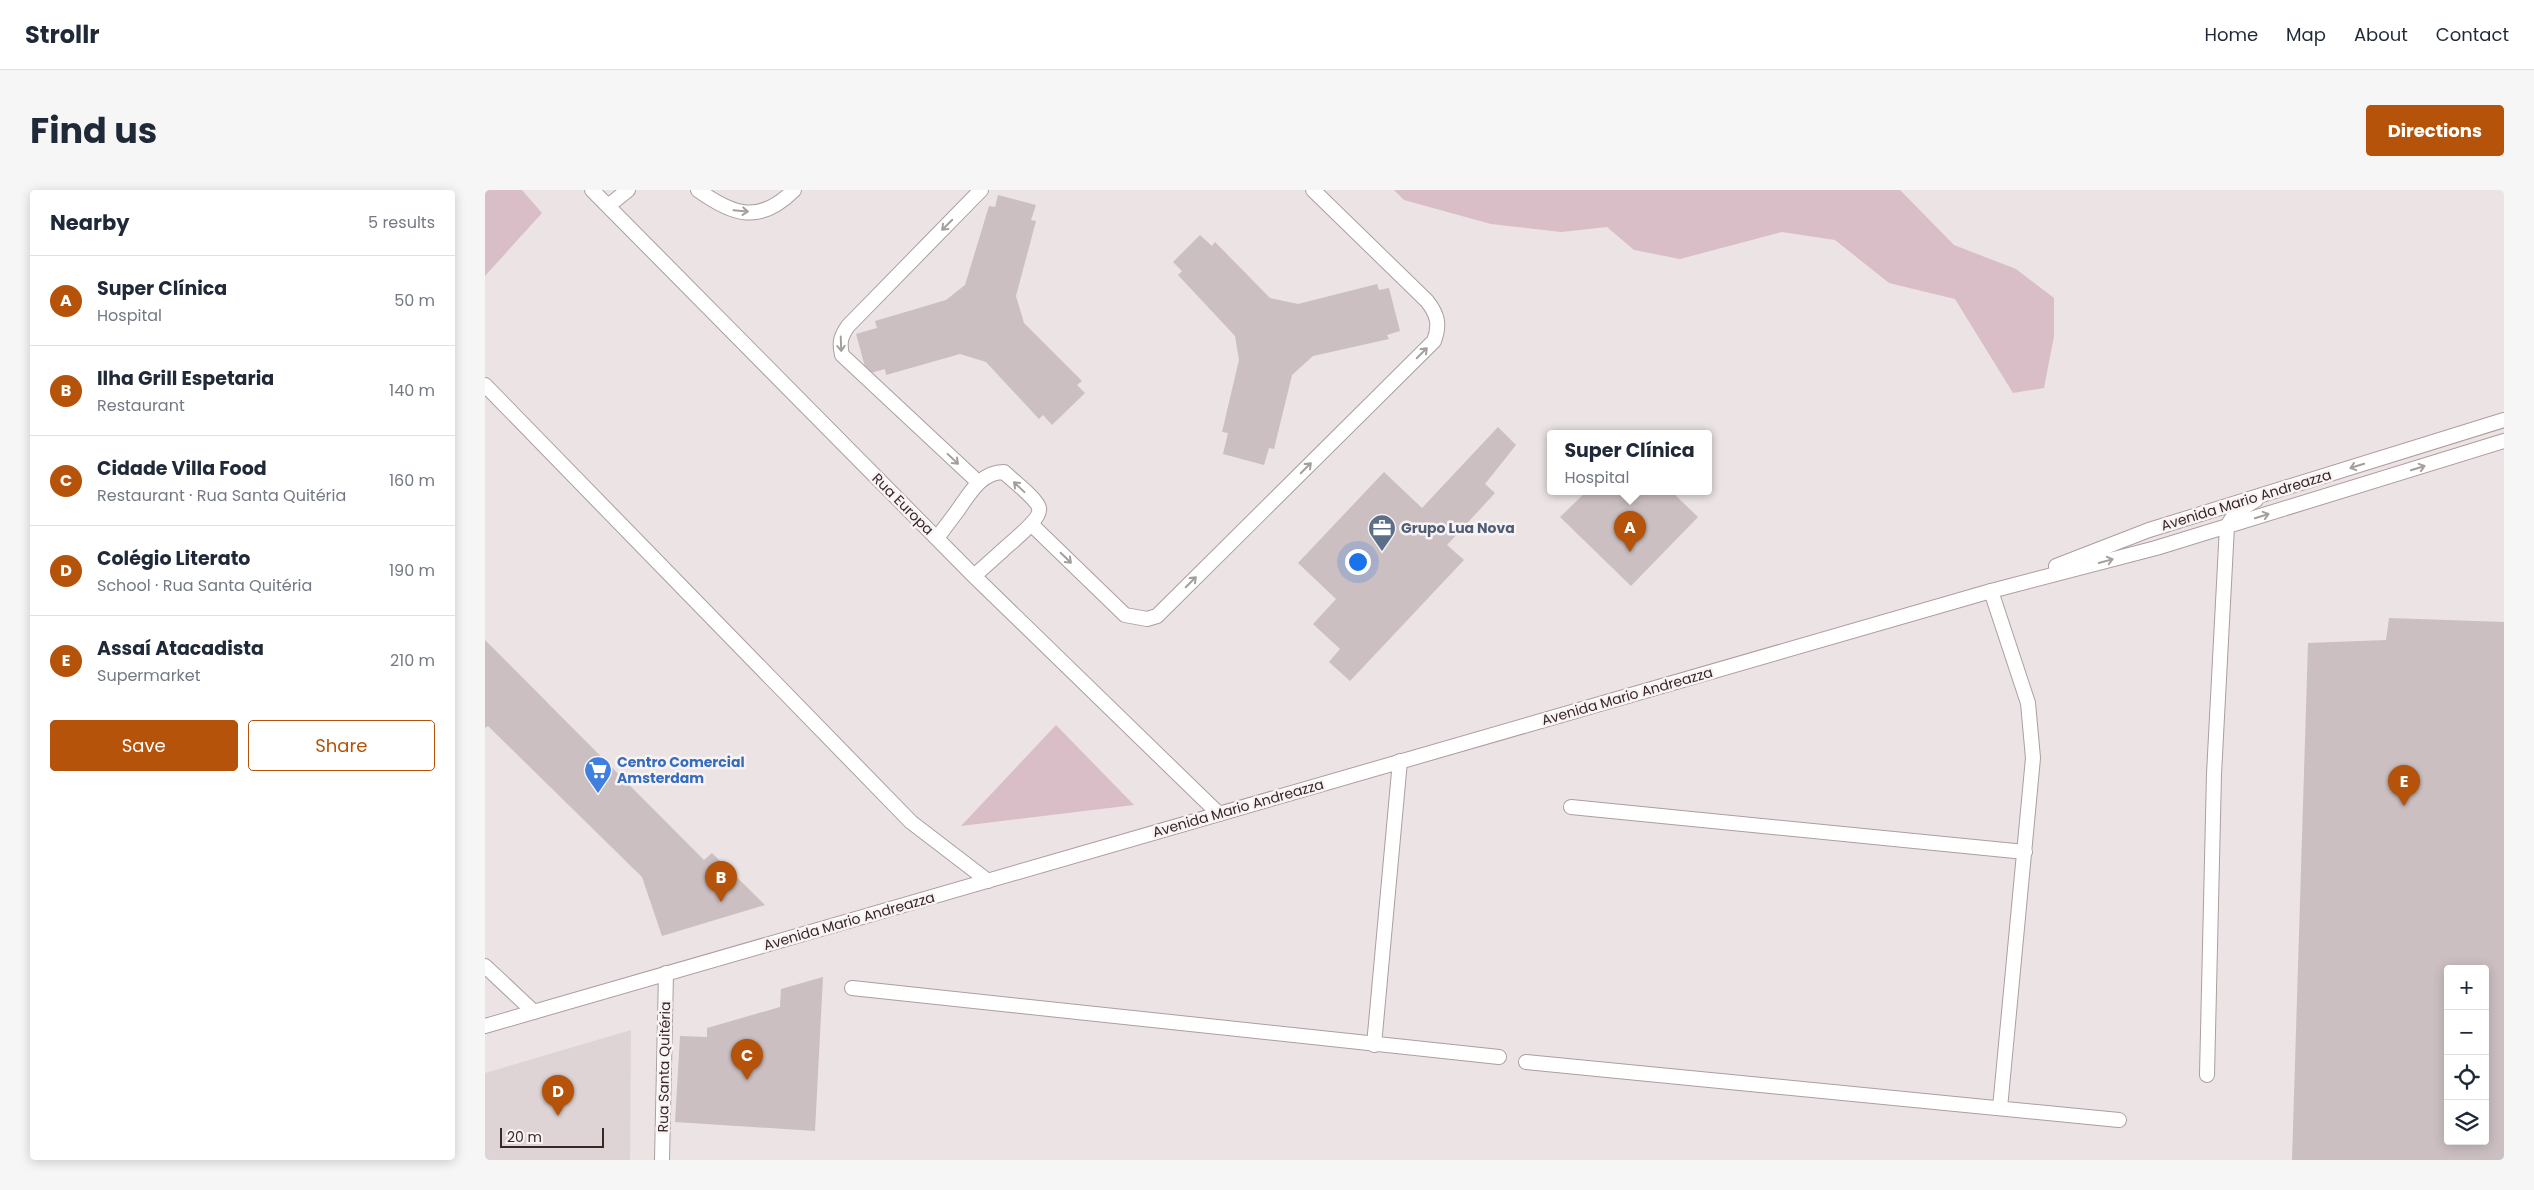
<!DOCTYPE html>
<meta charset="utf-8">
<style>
body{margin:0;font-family:Poppins,sans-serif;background:#f6f6f7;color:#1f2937}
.controls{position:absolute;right:15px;bottom:15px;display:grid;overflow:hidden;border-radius:5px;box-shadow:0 2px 12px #0003}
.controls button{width:45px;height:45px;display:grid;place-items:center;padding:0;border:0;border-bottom:1px solid #e0e1e3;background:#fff;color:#1f2937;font:25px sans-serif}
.scale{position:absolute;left:15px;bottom:12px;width:104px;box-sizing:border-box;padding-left:5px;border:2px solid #3a2725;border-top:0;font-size:14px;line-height:18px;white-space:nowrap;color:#3a2725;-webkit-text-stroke:4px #f8f3f4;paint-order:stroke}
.you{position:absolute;left:872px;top:371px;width:18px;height:18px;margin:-12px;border:4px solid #fff;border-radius:50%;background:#1a73e8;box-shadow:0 0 0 8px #1a73e833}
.badge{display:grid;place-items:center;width:32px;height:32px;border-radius:50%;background:#b45309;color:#fff;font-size:16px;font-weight:700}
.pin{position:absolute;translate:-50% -41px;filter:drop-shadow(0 1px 2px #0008)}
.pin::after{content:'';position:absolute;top:26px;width:18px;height:15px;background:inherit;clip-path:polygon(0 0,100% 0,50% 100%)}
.popup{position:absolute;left:1062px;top:240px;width:165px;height:65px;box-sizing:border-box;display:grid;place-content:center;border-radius:5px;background:#fff;filter:drop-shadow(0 1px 4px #0005);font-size:16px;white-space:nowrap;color:#747a83}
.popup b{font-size:19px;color:#1f2937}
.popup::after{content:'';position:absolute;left:50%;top:100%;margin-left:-10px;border:10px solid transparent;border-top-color:#fff}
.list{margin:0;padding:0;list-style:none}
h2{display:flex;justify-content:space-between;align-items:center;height:65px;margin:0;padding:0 20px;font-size:21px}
h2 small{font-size:16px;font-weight:400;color:#747a83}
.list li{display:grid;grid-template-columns:32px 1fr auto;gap:15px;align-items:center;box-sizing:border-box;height:90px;padding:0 20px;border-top:1px solid #e0e1e3}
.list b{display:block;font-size:19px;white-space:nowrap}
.list p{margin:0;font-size:16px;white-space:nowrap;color:#747a83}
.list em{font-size:16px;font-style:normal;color:#747a83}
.actions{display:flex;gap:10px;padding:15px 20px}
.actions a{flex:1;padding:11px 0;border:1px solid #b45309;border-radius:5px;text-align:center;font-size:18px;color:#b45309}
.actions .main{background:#b45309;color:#fff}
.icon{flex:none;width:28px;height:28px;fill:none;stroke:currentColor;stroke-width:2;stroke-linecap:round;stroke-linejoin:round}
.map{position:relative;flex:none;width:2019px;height:970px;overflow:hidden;border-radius:5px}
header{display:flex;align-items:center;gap:30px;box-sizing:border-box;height:70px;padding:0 25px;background:#fff;border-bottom:1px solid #e0e1e3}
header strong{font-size:24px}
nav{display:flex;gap:28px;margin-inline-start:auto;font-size:18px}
.intro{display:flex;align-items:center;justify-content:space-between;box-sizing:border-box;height:120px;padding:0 30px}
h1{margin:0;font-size:35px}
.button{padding:12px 22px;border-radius:5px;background:#b45309;color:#fff;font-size:18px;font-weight:700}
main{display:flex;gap:30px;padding:0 30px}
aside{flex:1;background:#fff;border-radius:5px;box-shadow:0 2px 12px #0003}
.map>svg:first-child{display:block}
.built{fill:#dfd4d5}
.green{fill:#d9bec8}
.building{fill:#cbbfc1;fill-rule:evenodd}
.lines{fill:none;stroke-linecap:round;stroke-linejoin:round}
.service-casing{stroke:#ab9f9f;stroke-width:16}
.minor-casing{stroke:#ab9f9f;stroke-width:16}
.tertiary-casing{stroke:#ab9f9f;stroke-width:16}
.secondary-casing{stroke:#af9d9e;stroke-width:16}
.service{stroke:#fff;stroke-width:14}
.minor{stroke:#fff;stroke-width:14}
.tertiary{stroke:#fff;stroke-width:14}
.secondary{stroke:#fff;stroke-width:14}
.oneway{stroke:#a69e9d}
.labels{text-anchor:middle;stroke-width:5;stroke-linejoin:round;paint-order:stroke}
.street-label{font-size:14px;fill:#3a2725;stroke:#f8f3f4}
.service-label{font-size:14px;font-weight:bold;fill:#4e5e75;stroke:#f8f3f4;text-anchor:start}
.shop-label{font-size:14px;font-weight:bold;fill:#366cbe;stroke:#f8f3f4;text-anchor:start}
</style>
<header>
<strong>Strollr</strong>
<nav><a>Home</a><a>Map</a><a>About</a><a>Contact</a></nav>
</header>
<div class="intro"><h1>Find us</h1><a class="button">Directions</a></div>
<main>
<aside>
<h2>Nearby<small>5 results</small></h2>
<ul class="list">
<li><span class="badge">A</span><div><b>Super Clínica</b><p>Hospital</p></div><em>50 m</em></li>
<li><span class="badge">B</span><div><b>Ilha Grill Espetaria</b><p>Restaurant</p></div><em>140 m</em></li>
<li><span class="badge">C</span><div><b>Cidade Villa Food</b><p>Restaurant · Rua Santa Quitéria</p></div><em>160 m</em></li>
<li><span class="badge">D</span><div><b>Colégio Literato</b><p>School · Rua Santa Quitéria</p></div><em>190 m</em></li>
<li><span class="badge">E</span><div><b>Assaí Atacadista</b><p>Supermarket</p></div><em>210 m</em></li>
</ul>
<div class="actions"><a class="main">Save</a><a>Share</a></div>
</aside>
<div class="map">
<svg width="2019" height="970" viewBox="0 0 2019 970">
<rect width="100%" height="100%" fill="#ebe3e4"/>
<!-- built -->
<path class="built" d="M146,840L145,970H0V883Z"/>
<!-- green -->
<path class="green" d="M0,0H37L57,23L0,86Z
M909,0H1415L1469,55L1531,79L1569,108V146L1559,198L1528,203L1470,109L1404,93L1350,50L1297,42L1195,69L1149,60L1122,37L1076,42L1006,34L919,10Z
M571,535L649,615L476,636Z"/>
<!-- building -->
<path class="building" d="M513,5L551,15L546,30L551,31L531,106L539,133L597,191L592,195L600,203L567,235L558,225L554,229L501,172L475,164L401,185L400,179L382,184L371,144L392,138L390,131L461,110L480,95L504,16L510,17Z
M715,45L727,56L730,52L785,108L813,114L892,94L894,100L904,98L915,141L902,145L904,149L828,166L807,185L789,259L784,258L779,275L738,264L743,243L737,242L754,170L750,146L693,85L697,81L688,72Z
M1013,237L1031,255L1000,294L1010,303L962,355L979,370L865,491L844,472L855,459L828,434L851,409L813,373L899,282L937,318Z
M1102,301H1186L1213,327L1146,396L1075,327Z
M1904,428L2019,432V970H1807L1823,453L1901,450ZM1963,779H2000V951H1963Z
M0,450L219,670L227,663L280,715L177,746L157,687L3,536L0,538Z
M338,787L330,941L190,932L195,846L222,847V838L295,817L296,799Z"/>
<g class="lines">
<!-- service casing -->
<g class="service-casing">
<path id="service" d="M213,0C249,26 275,34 309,0
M493,292L357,165C354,152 356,146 363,136L496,0
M473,320C485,303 496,282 519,282C527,290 552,309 554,318C557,329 525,353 517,361
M546,334L640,425L662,429L672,426L949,151C955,135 953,125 942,111L828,0
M0,776L49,822
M1722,885L1729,584L1742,336L1751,322L1771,310"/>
</g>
<!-- minor casing -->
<g class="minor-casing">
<path id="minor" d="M107,0L489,386L734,624
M123,16L143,0
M0,195L426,632L503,691
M452,348L473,320
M489,386L517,361
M1506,401L1543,513L1548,568L1515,918
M1086,617L1540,662
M367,798L1014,867
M889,855L915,571
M1041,872L1634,930"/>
</g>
<!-- tertiary casing -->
<g class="tertiary-casing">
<path id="tertiary" d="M177,970L181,783"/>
</g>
<!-- secondary casing -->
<g class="secondary-casing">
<path id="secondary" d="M1571,376L1664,340L2019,230
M0,836L1506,401L1671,358L2019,251"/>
</g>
<!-- service -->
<use href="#service" class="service"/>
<!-- minor -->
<use href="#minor" class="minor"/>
<!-- tertiary -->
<use href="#tertiary" class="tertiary"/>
<!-- secondary -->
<use href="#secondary" class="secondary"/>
</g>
<!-- one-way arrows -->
<defs><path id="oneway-shaft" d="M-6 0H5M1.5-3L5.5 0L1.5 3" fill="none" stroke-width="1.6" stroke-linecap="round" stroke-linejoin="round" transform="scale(1.25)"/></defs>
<g class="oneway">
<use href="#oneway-shaft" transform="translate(256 21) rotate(5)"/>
<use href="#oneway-shaft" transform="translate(462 35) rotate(135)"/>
<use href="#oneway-shaft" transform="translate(356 154) rotate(88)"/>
<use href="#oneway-shaft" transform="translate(937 163) rotate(-45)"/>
<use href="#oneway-shaft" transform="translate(468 269) rotate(43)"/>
<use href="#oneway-shaft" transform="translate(1872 276) rotate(163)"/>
<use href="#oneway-shaft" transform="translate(821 278) rotate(-45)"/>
<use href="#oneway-shaft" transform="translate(1933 278) rotate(-17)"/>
<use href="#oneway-shaft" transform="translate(534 297) rotate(-137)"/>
<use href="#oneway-shaft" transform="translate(1777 326) rotate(-17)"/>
<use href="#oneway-shaft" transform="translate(581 368) rotate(44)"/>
<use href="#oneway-shaft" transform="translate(1621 371) rotate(-15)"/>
<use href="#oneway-shaft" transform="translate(706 392) rotate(-45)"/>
</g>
<!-- icons -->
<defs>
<g id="office-pin" transform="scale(1.4375)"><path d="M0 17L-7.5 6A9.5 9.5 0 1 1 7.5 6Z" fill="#5c6f8a" stroke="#f8f3f4"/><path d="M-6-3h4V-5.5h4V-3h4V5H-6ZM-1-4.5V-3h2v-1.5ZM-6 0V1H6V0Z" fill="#fff"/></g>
<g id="supermarket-pin" transform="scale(1.4375)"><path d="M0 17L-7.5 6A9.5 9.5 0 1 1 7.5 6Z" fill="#3f7fe0" stroke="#f8f3f4"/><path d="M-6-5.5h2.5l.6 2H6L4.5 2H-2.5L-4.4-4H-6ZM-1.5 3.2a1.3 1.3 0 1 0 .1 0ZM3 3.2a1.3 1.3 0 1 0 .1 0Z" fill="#fff"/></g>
</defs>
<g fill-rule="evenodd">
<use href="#office-pin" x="897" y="338"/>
<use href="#supermarket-pin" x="113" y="580"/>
</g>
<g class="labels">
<!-- street labels -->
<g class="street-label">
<text transform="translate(1761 310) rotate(-17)" y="5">Avenida Mario Andreazza</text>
<text transform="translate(418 314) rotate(45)" y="5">Rua Europa</text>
<text transform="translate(1142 506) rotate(-16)" y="5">Avenida Mario Andreazza</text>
<text transform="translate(753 618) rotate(-16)" y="5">Avenida Mario Andreazza</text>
<text transform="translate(364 731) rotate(-16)" y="5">Avenida Mario Andreazza</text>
<text transform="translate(179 877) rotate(-89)" y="5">Rua Santa Quitéria</text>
</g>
<!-- service labels -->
<g class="service-label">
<text x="916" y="343">Grupo Lua Nova</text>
</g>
<!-- shop labels -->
<g class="shop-label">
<text x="132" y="577">Centro Comercial<tspan x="132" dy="16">Amsterdam</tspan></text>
</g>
</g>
</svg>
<div class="controls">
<button>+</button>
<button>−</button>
<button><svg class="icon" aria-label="locate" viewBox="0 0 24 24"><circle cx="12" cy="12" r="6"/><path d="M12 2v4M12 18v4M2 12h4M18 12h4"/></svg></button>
<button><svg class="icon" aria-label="layers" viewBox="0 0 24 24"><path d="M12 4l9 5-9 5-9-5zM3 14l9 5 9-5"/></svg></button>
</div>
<div class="scale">20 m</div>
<div class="you"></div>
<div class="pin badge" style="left:1145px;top:362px">A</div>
<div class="popup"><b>Super Clínica</b>Hospital</div>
<div class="pin badge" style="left:236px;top:712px">B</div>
<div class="pin badge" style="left:262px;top:890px">C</div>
<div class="pin badge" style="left:73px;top:926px">D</div>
<div class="pin badge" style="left:1919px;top:616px">E</div>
</div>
</main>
